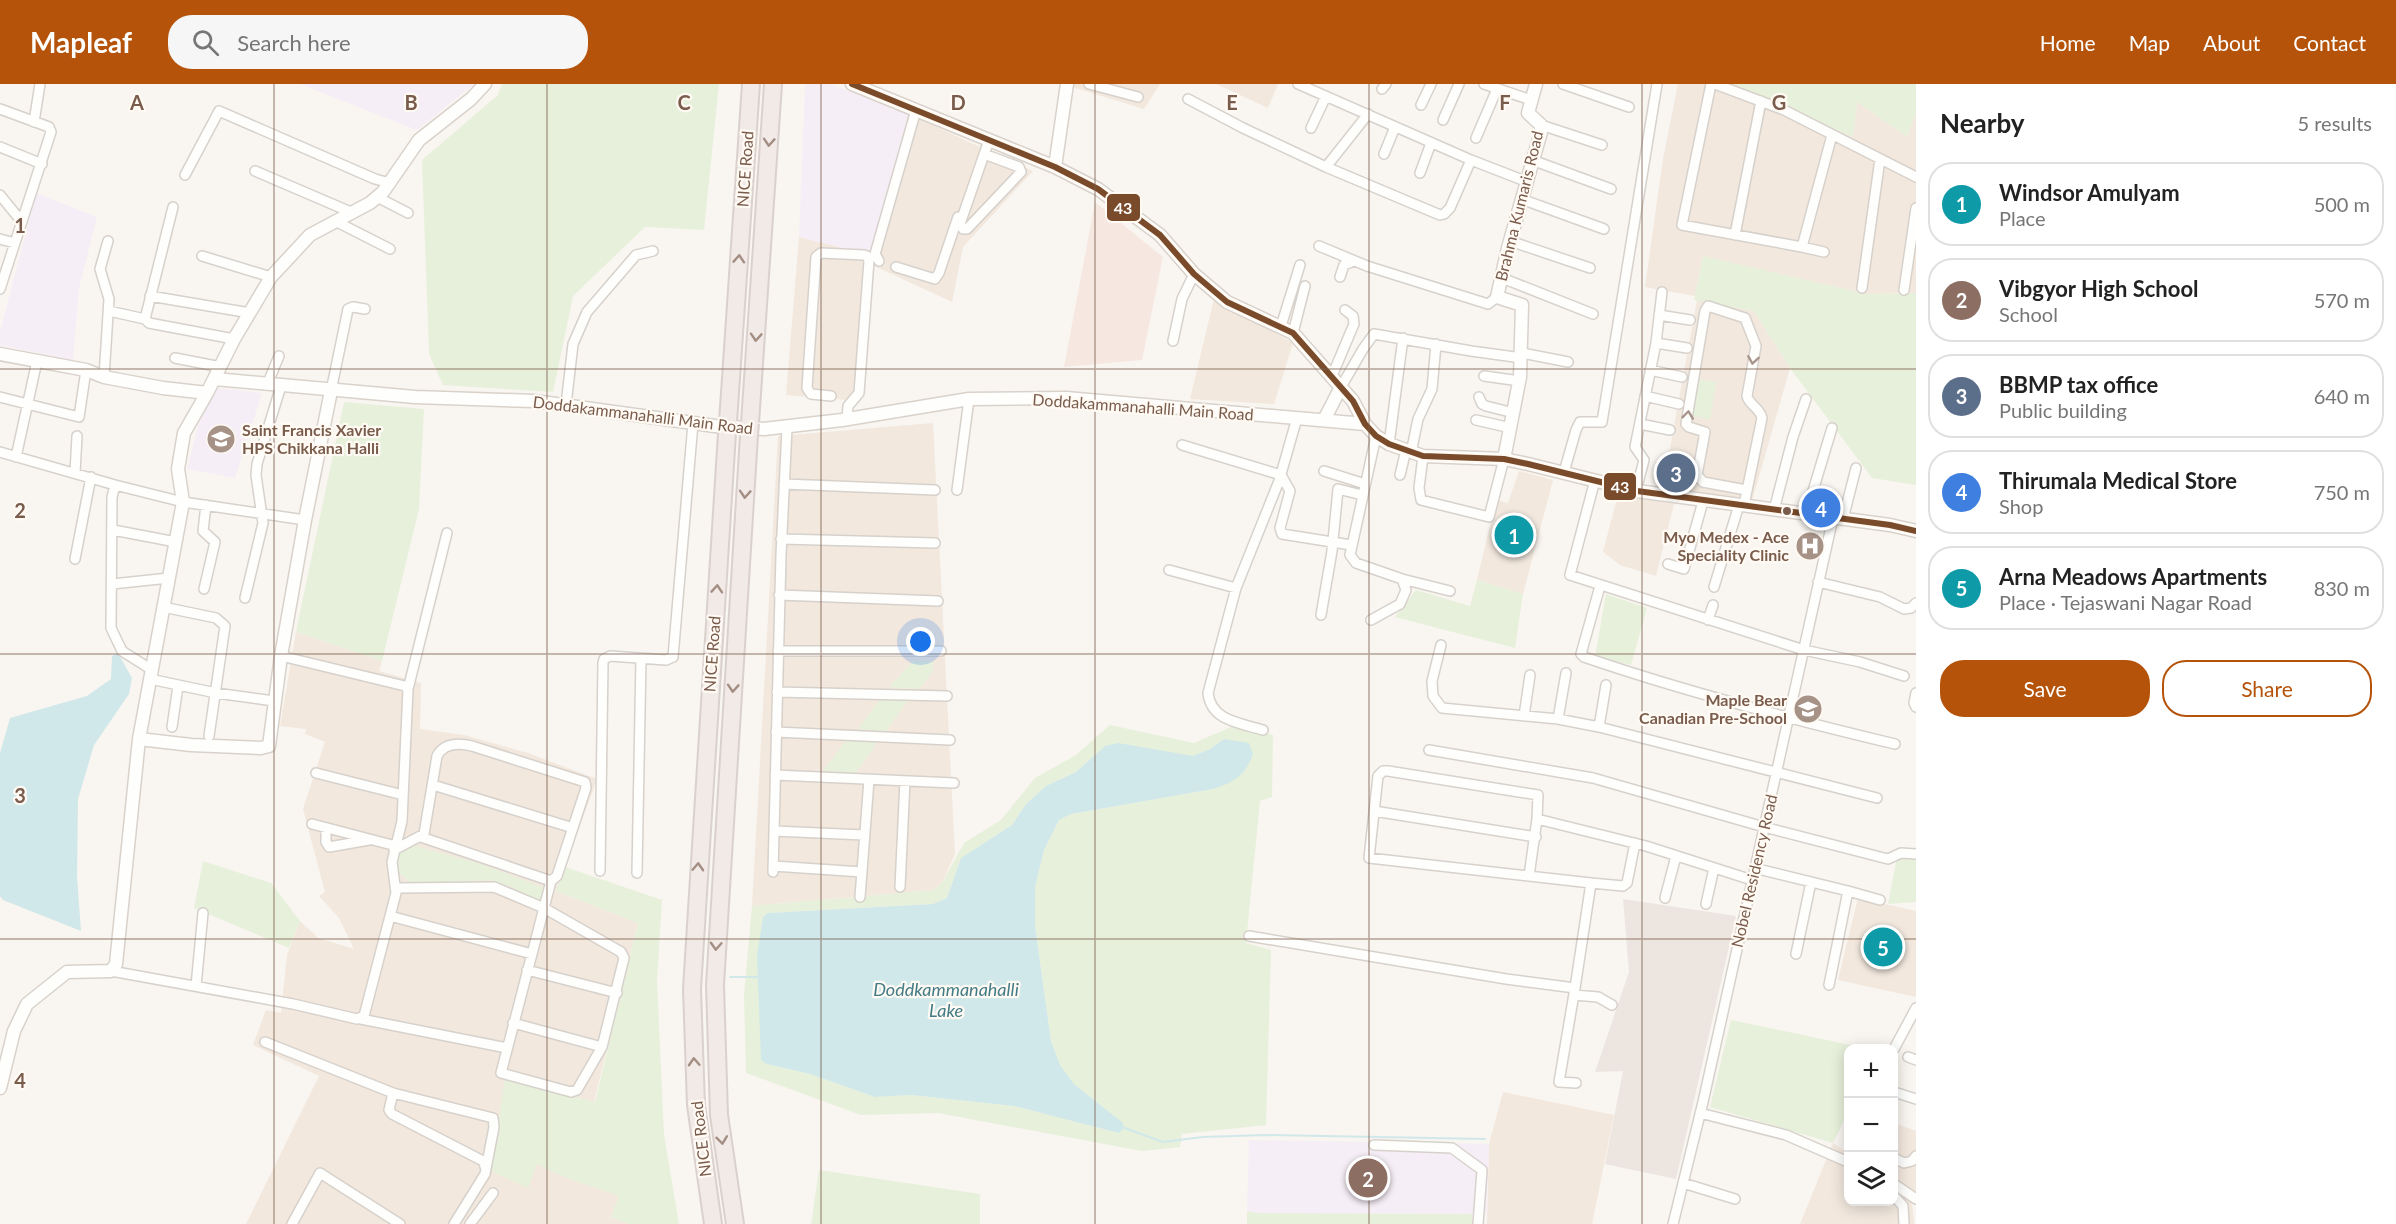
<!DOCTYPE html>
<meta charset="utf-8">
<style>
body{margin:0;font-family:Lato,sans-serif;background:#f6f6f6;color:#222}
.controls{position:absolute;right:18px;bottom:18px;display:grid;overflow:hidden;border-radius:12px;box-shadow:0 3px 15px #0003}
.controls button{width:54px;height:54px;display:grid;place-items:center;padding:0;border:0;border-bottom:2px solid #e0e0e0;background:#fff;color:#222;font:30px sans-serif}
.you{position:absolute;left:921px;top:558px;width:21px;height:21px;margin:-15px;border:4px solid #fff;border-radius:50%;background:#1a73e8;box-shadow:0 0 0 9px #1a73e833}
.badge{display:grid;place-items:center;width:39px;height:39px;border-radius:50%;background:#b45309;color:#fff;font-size:20px;font-weight:700}
.pin{position:absolute;translate:-50% -50%;border:3px solid #fff;box-shadow:0 2px 6px #0006}
.list{margin:0;padding:0;list-style:none}
h2{display:flex;justify-content:space-between;align-items:center;height:78px;margin:0;padding:0 24px;font-size:26px}
h2 small{font-size:20px;font-weight:400;color:#767676}
.list li{display:grid;grid-template-columns:39px 1fr auto;gap:18px;align-items:center;box-sizing:border-box;height:84px;margin:0 12px 12px;padding:0 12px;border:2px solid #e0e0e0;border-radius:24px}
.list b{display:block;font-size:22px;white-space:nowrap}
.list p{margin:0;font-size:20px;white-space:nowrap;color:#767676}
.list em{font-size:20px;font-style:normal;color:#767676}
.actions{display:flex;gap:12px;padding:18px 24px}
.actions a{flex:1;padding:14px 0;border:2px solid #b45309;border-radius:24px;text-align:center;font-size:21px;color:#b45309}
.actions .main{background:#b45309;color:#fff}
.icon{flex:none;width:33px;height:33px;fill:none;stroke:currentColor;stroke-width:2;stroke-linecap:round;stroke-linejoin:round}
.map{position:relative;flex:none;width:1916px;height:1140px;overflow:hidden}
header{display:flex;align-items:center;gap:36px;box-sizing:border-box;height:84px;padding:0 30px;background:#b45309;color:#fff}
header strong{font-size:28px}
nav{display:flex;gap:33px;margin-inline-start:auto;font-size:21px}
.search{width:420px;height:54px;background:#f6f6f6;display:flex;align-items:center;gap:15px;box-sizing:border-box;padding:0 21px;border-radius:24px;color:#767676;font-size:22px}
main{display:flex}
aside{flex:1;background:#fff}
.map>svg:first-child{display:block}
.residential{fill:#f2e8de}
.commercial{fill:#f6e8e1}
.industrial{fill:#ede5e0}
.education{fill:#f6eef6}
.green{fill:#e7f0db;fill-rule:evenodd}
.water{fill:#d0e8ea}
.lines{fill:none;stroke-linecap:round;stroke-linejoin:round}
.stream{stroke:#d0e8ea;stroke-width:2}
.street-casing{stroke:#d7d1cb;stroke-width:12}
.secondary-casing{stroke:#d9d2cb;stroke-width:15}
.highway-casing{stroke:#dad1cc;stroke-width:20}
.street{stroke:#fefefd;stroke-width:9}
.secondary{stroke:#fefefd;stroke-width:12}
.highway{stroke:#f2eae7;stroke-width:16}
.highway-bridge-casing{stroke:#dad1cc;stroke-width:20;stroke-linecap:butt}
.highway-bridge{stroke:#f2eae7;stroke-width:16}
.bus-1-casing{stroke:#fffaf3;stroke-width:10}
.bus-1{stroke:#7a4b2a;stroke-width:6}
.oneway{stroke:#a48e83}
.oneway2{stroke:#a8958b}
.grid{fill:none;stroke:#7a5c4d;stroke-width:1.5;stroke-opacity:0.55}
.bus-dot{fill:#7a5c4d;stroke:#fffaf3;stroke-width:2}
.labels{text-anchor:middle;stroke-width:4.5;stroke-linejoin:round;paint-order:stroke}
.street-label{font-size:16px;fill:#7a5c4d;stroke:#fffaf3}
.poi-label{font-size:16px;font-weight:bold;fill:#7a5c4d;stroke:#fffaf3;text-anchor:end}
.water-label{font-size:18px;font-style:italic;fill:#437c86;stroke:#fffaf3}
.grid-label{font-size:20px;text-anchor:middle;font-weight:bold;fill:#7a5c4d;stroke:#fffaf3;stroke-width:4.5;stroke-linejoin:round;paint-order:stroke}
.line-badge{stroke:#fffaf3;stroke-width:2}
.badge-label{font-size:16px;text-anchor:middle;font-weight:bold;fill:#fff}
</style>
<header>
<strong>Mapleaf</strong>
<div class="search"><svg class="icon" aria-label="search" viewBox="0 0 24 24"><circle cx="10" cy="10" r="6"/><path d="M15 15l6 6"/></svg>Search here</div>
<nav><a>Home</a><a>Map</a><a>About</a><a>Contact</a></nav>
</header>
<main>
<div class="map">
<svg width="1916" height="1140" viewBox="0 0 1916 1140">
<rect width="100%" height="100%" fill="#f9f5f0"/>
<!-- residential -->
<path class="residential" d="M1072,0H1160L1144,25L1072,3Z
M1216,0H1278L1268,24Z
M1678,0H1731L1853,53L1857,17L1907,53L1916,28V209L1867,210L1703,173L1695,212L1645,203L1663,75Z
M908,30L1033,87L963,163L952,218L870,180L860,317L786,311L799,153L871,171Z
M1214,215L1293,259L1274,320L1190,315Z
M1697,216L1754,227L1790,284L1752,417L1674,404L1679,378L1668,375Z
M933,339L955,770L943,797L934,806L752,822L778,352Z
M1519,387L1553,396L1523,510L1477,496L1496,416L1508,419Z
M1618,411L1674,420L1656,492L1620,481L1603,468Z
M296,548L382,577L379,587L421,599L420,645L464,651L528,669L597,695L556,807L638,839L594,1018L619,1112L611,1133L629,1140H246L319,992L253,961L266,926L281,929L287,871L300,837L318,854L354,865L339,834L319,812L325,808L303,725L325,658L305,650L306,645L280,642Z
M1858,814L1916,827V913L1838,896Z
M1503,1008L1614,1031L1592,1140H1487L1489,1060Z
M1894,1039L1916,1047V1119L1912,1118L1914,1140H1800L1833,1059L1848,1069V1118H1894Z"/>
<!-- commercial -->
<path class="commercial" d="M1095,118L1163,173L1142,276L1064,283Z"/>
<!-- industrial -->
<path class="industrial" d="M1623,815L1736,832L1676,1095L1605,1080L1623,987L1595,988L1629,888Z"/>
<!-- education -->
<path class="education" d="M300,0H474L417,46Z
M805,0H831L908,30L871,171L799,153Z
M36,109L97,133L79,204L73,276L0,261V248Z
M218,304L262,309L235,394L187,385L202,326Z
M1249,1056L1489,1060L1487,1130L1258,1129L1247,1127Z"/>
<!-- green -->
<path class="green" d="M502,0H719L704,146L645,143L573,212L553,308L443,301L429,270L422,76L498,11Z
M1731,0H1916V28L1907,53L1857,18L1853,53Z
M1703,172L1867,210L1916,209V401L1872,394L1790,284L1754,227L1694,216Z
M1698,295L1716,298L1710,335L1692,332Z
M344,318L424,325L419,425L382,577L296,548Z
M1477,496L1523,510L1515,564L1395,533L1416,506L1470,522Z
M1606,510L1647,524L1631,581L1595,573Z
M913,577L934,578L932,589L919,605L889,603Z
M881,614L909,615L886,647L858,645Z
M1110,641L1194,659L1231,643L1273,651L1272,713L1260,717L1246,859L1271,866L1266,1041L1182,1050L1180,1063L1142,1067L938,1029L861,1031L746,989L744,910L752,822L934,806L943,797L964,759L1001,736L1035,694L1076,671ZM1224,655L1213,705L1071,730L1059,736L1044,766L1035,803V842L1051,957L1060,982L1074,1000L1123,1039L1119,1049L1014,1022L911,1011L875,1013L810,990L767,980L763,833L768,829L933,820L947,814L961,774L1012,741L1026,720L1046,702L1076,688L1105,662L1193,672L1210,665Z
M847,655L879,656L854,691L822,689Z
M415,762L484,781L545,804L541,818L509,802L489,796L413,801L397,787L395,779L401,768Z
M1899,763L1916,766V818L1888,820Z
M203,777L271,799L300,837L289,864L194,824Z
M565,783L662,816L657,896L664,1051L679,1140H629L611,1133L619,1112L564,1093L537,1080L528,1104L491,1087L505,994L595,1018L638,839L556,807Z
M1731,936L1865,964H1848V1028L1833,1059L1710,1023Z
M819,1086L980,1110V1140H811Z
M1247,1127L1258,1129L1472,1130V1140H1247Z"/>
<!-- water -->
<path class="water" d="M118,569L132,594L129,610L94,661L78,715L77,793L81,847L3,816L0,812V669L10,634L87,612L111,595L112,572Z
M1224,655L1249,659L1253,670C1245,692 1234,698 1213,705L1071,730L1059,736L1044,766L1035,803V842L1051,957L1060,981L1074,1000L1123,1039V1045L1119,1049L1014,1022L911,1011L875,1013L810,990L767,980L761,976L757,872L763,833L768,829L933,820L947,814L961,774L1012,741L1026,720L1046,702L1076,688L1105,662L1118,659L1193,672L1210,665Z"/>
<g class="lines">
<!-- stream -->
<path class="stream" d="M730,893H760
M1122,1043L1163,1058L1203,1053L1265,1051L1485,1055"/>
<!-- street casing -->
<g class="street-casing">
<path id="street" d="M1089,0L1138,13
M1298,0L1471,76L1525,97
M1484,0L1531,16
M1563,0L1629,23
M1711,0L1682,141L1802,163L1832,51
M1715,0L1784,26L1916,93
M1382,5L1386,0
M1188,15L1243,44L1326,83L1368,30
M1421,21L1431,0
M0,25L49,43L51,48L0,205
M1443,36L1459,0
M34,38L40,0
M1541,41L1602,61
M1311,44L1326,12
M1476,54L1497,5
M0,63L42,80
M984,70L1019,83L1021,88L967,145H963L960,140L989,56
M1384,70L1395,43
M1532,76L1611,105
M1326,83L1440,131L1444,130L1450,124L1471,76
M255,87L353,129
M1420,89L1431,59
M185,91L219,27L375,95L390,99
M0,111L22,138
M377,113L408,129
M1521,115L1604,145
M173,123L145,235L149,239L234,255
M337,138L390,165
M1735,151L1761,17
M0,155L15,159
M1510,157L1590,184
M1319,162L1367,182L1488,220L1497,213
M1802,163L1824,168
M202,172L271,193
M879,177L875,170L916,26
M896,183L935,195L939,189L958,133
M1340,193L1344,181L1354,177
M1502,194L1593,230
M1862,204L1880,75
M1904,206L1916,124
M150,212L250,229
M109,227L145,235
M1659,231L1690,236
M1281,242L1300,181
M1293,249L1305,202
M1173,257L1182,215L1194,190
M1656,259L1687,264
M1522,269L1568,278
M175,274L221,283
M1650,286L1682,293
M1332,292L1354,240L1353,232L1345,226
M1484,292L1520,297
M104,293L109,215L100,185L108,157
M267,301L279,272
M1341,303L1363,265L1374,250L1471,267L1522,274
M331,307L348,225L353,223L365,225
M831,312L811,310L807,304L816,173L821,169L864,171L867,172L869,177L859,309L848,322L847,335
M1645,312L1679,320
M0,313L79,333L86,286
M1479,313L1482,320L1486,322L1514,329
M566,321L573,260L587,228L636,171L653,167
M1476,336L1511,344
M1640,340L1670,346
M1389,360L1403,254
M1182,361L1281,391L1290,407L1280,444L1282,450L1351,461
M0,368L115,401L112,413L111,544L122,567L152,586
M1411,369L1418,335L1432,305L1436,260
M1423,372L1419,404L1421,416L1489,433L1504,375
M16,373L37,277
M1324,387L1365,400
M1564,388L1576,346L1580,338H1602L1657,0
M75,389L77,352
M1400,391L1406,366
M1595,396L1570,491L1804,566L1860,578L1904,592
M784,400L935,406
M115,401L183,418L305,436
M957,406L969,315
M1636,407L1644,376L1635,363L1656,259L1662,208
M1744,421L1762,334C1760,324 1749,321 1747,312L1756,262L1745,234L1708,222L1705,227L1686,340L1689,343L1705,348L1697,391L1703,398L1746,406
M1774,426L1793,353L1806,315
M1806,430L1832,344
M1843,435L1856,384
M113,446L176,458
M781,455L935,459
M75,475L91,393
M1668,480L1684,485L1702,421L1701,416
M1169,486L1236,504
M1402,495L1450,507
M1818,498L1880,513L1904,525L1911,524L1916,519
M112,500L169,494
M1600,502L1581,570L1584,573C1686,608 1790,635 1895,660
M1714,503L1739,421
M204,505L215,458L203,447L206,421
M779,511L938,517
M245,514L263,439L256,391L257,380L281,302
M163,523L216,534L225,542L209,652
M1321,531L1332,467L1338,405L1362,411
M1371,536L1400,520L1406,506L1402,495L1356,479L1350,471L1376,352
M1708,536L1713,521
M1441,561L1432,597L1433,612L1442,624L1558,635L1599,643L1877,714
M778,567H941
M150,595L216,609L274,617
M408,605L447,449
M777,608L947,612
M1916,609L1914,619L1916,623
M1524,632L1530,591
M1558,635L1566,589
M172,643L178,602
M1599,643L1606,601
M1263,646C1240,639 1211,637 1208,609L1236,504L1279,397L1297,334
M776,648L950,656
M1429,666L1593,694L1764,743L1888,775L1901,769L1916,770
M316,689L403,711
M775,691L954,699
M433,701L573,744
M1374,727L1536,753
M312,740L396,762
M326,744V758L329,763L369,756
M774,747L864,751
M421,753L551,797
M394,766L424,750L437,672C444,659 459,659 472,662L585,698L586,704L557,792L551,797L501,989L571,1008L577,1006L602,963L624,874L621,868L544,824L494,803L397,804
M773,782L862,788
M1754,784L1848,807L1829,901
M600,787L603,579L604,575L610,572L666,576L673,573L693,339
M773,788L781,471L787,344
M637,789L641,574
M1529,792L1537,735
M1591,799L1369,774L1378,692L1383,687H1388L1538,711L1537,735L1646,762L1752,796
M900,803L905,697
M1848,807L1880,816
M860,813L869,696
M1665,814L1676,772
M1706,820L1714,784
M390,832L532,870
M1249,852L1506,895L1575,904L1591,799L1623,802L1627,799L1635,759
M1796,870L1811,798
M527,886L617,909
M111,887L293,920L357,935L364,932L396,809L392,778L402,737L408,605L405,602L281,572
M196,902L203,829
M1575,904L1559,998L1576,999
M1574,911L1598,913L1612,921
M361,935L507,964
M513,939L602,963
M265,958L393,1009L493,1034L494,1043L485,1090L454,1140
M1894,965L1916,924
M1908,973L1916,976
M1894,1008L1916,1015
M393,1009L389,1026L392,1030L483,1077L486,1085
M1700,1029L1786,1051L1848,1078
M1374,1061L1452,1064L1482,1086L1478,1140
M1894,1074L1904,1079L1912,1077L1916,1072
M1683,1099L1735,1115
M1894,1100L1916,1115
M1894,1112L1903,1122L1904,1140
M292,1140L320,1089L400,1140
M470,1140L493,1109
M1673,1140L1703,1018L1833,434"/>
</g>
<!-- secondary casing -->
<g class="secondary-casing">
<path id="secondary" d="M852,0L1055,83L1098,105L1160,151L1194,190L1227,218L1293,249L1353,317L1365,340L1376,352L1389,360L1423,372L1504,375L1528,380L1637,407L1890,441L1916,447
M1055,83L1067,0
M0,270L86,286L104,293L163,304L207,309
M215,295L415,313L534,317L715,342L764,345L842,336L969,315L1066,314L1365,340
M1324,336L1341,303
M1504,375L1520,293L1522,221L1497,213L1508,164L1541,48V41L1528,29L1536,0
M139,655L191,661L261,664L269,662L281,572L305,436L331,307
M0,1004L14,947L27,920L67,888L111,887L116,880L139,655L183,418L178,385L184,349L207,309L234,255L271,193L310,151L370,119L383,108L419,56L471,15L485,0"/>
</g>
<!-- highway casing -->
<g class="highway-casing">
<path id="highway" d="M728,338L751,0
M750,339L773,0
M713,1140L696,1021L692,905L727,349
M735,1140L719,1031L715,901L749,351"/>
</g>
<!-- street -->
<use href="#street" class="street"/>
<!-- secondary -->
<use href="#secondary" class="secondary"/>
<!-- highway -->
<use href="#highway" class="highway"/>
<!-- highway-bridge casing -->
<g class="highway-bridge-casing">
<path id="highway-bridge" d="M727,349L728,338
M749,351L750,339"/>
</g>
<!-- highway-bridge -->
<use href="#highway-bridge" class="highway-bridge"/>
<!-- bus-1 casing -->
<g class="bus-1-casing">
<path id="bus-1" d="M852,0L1055,83L1098,105L1160,151L1194,190L1227,218L1293,249L1353,317L1365,340L1376,352L1389,360L1423,372L1504,375L1528,380L1637,407L1890,441L1916,447"/>
</g>
<!-- bus-1 -->
<use href="#bus-1" class="bus-1"/>
</g>
<!-- one-way arrows -->
<defs><path id="oneway-chevron" d="M-2-3.5L2.5 0L-2 3.5" fill="none" stroke-width="1.6" stroke-linecap="round" stroke-linejoin="round" transform="scale(1.5)"/></defs>
<g class="oneway">
<use href="#oneway-chevron" transform="translate(769 58) rotate(94)"/>
<use href="#oneway-chevron" transform="translate(739 175) rotate(-86)"/>
<use href="#oneway-chevron" transform="translate(756 253) rotate(94)"/>
<use href="#oneway-chevron" transform="translate(745 410) rotate(94)"/>
<use href="#oneway-chevron" transform="translate(717 505) rotate(-86)"/>
<use href="#oneway-chevron" transform="translate(733 604) rotate(94)"/>
<use href="#oneway-chevron" transform="translate(698 783) rotate(-87)"/>
<use href="#oneway-chevron" transform="translate(716 862) rotate(93)"/>
<use href="#oneway-chevron" transform="translate(694 978) rotate(-93)"/>
<use href="#oneway-chevron" transform="translate(722 1056) rotate(83)"/>
</g>
<g class="oneway2">
<use href="#oneway-chevron" transform="translate(1753 276) rotate(99)"/>
<use href="#oneway-chevron" transform="translate(1688 331) rotate(-83)"/>
</g>
<!-- grid -->
<path class="grid" d="M274,0V1140M547,0V1140M821,0V1140M1095,0V1140M1369,0V1140M1642,0V1140M0,285H1916M0,570H1916M0,855H1916"/>
<!-- icons -->
<defs>
<g id="school-disc" transform="scale(1.5)"><circle r="9.5" fill="#a69286" stroke="#fffaf3"/><path d="M0-5L7-2L0 1L-7-2ZM-4 1L0 2.5L4 1V4Q0 6-4 4Z" fill="#fff"/></g>
<g id="hospital-disc" transform="scale(1.5)"><circle r="9.5" fill="#a69286" stroke="#fffaf3"/><path d="M-5-5h3v3.5h4V-5h3V5h-3V1.5h-4V5h-3Z" fill="#fff"/></g>
</defs>
<g fill-rule="evenodd">
<use href="#school-disc" x="221" y="355"/>
<use href="#hospital-disc" x="1810" y="462"/>
<use href="#school-disc" x="1808" y="625"/>
</g>
<!-- markers -->
<circle class="bus-dot" cx="1787" cy="427" r="5"/>
<g class="labels">
<!-- street labels -->
<g class="street-label">
<text transform="translate(745 85) rotate(-86)" y="6">NICE Road</text>
<text transform="translate(1519 122) rotate(-76)" y="6">Brahma Kumaris Road</text>
<text transform="translate(1143 323) rotate(4)" y="6">Doddakammanahalli Main Road</text>
<text transform="translate(643 331) rotate(7)" y="6">Doddakammanahalli Main Road</text>
<text transform="translate(712 570) rotate(-86)" y="6">NICE Road</text>
<text transform="translate(1754 787) rotate(-77)" y="6">Nobel Residency Road</text>
<text transform="translate(701 1055) rotate(-97)" y="6">NICE Road</text>
</g>
<!-- poi labels -->
<g class="poi-label">
<text x="242" y="352" text-anchor="start">Saint Francis Xavier<tspan x="242" dy="18">HPS Chikkana Halli</tspan></text>
<text x="1789" y="459">Myo Medex - Ace<tspan x="1789" dy="18">Speciality Clinic</tspan></text>
<text x="1787" y="622">Maple Bear<tspan x="1787" dy="18">Canadian Pre-School</tspan></text>
</g>
<!-- water labels -->
<g class="water-label">
<text x="946" y="912">Doddkammanahalli<tspan x="946" dy="21">Lake</tspan></text>
</g>
</g>
<g class="grid-label">
<text x="137" y="26">A</text>
<text x="411" y="26">B</text>
<text x="684" y="26">C</text>
<text x="958" y="26">D</text>
<text x="1232" y="26">E</text>
<text x="1505" y="26">F</text>
<text x="1779" y="26">G</text>
<text x="20" y="149">1</text>
<text x="20" y="434">2</text>
<text x="20" y="719">3</text>
<text x="20" y="1004">4</text>
</g>
<g class="line-badge">
<rect x="1106" y="109" width="35" height="29" rx="6" fill="#7a4b2a"/>
<rect x="1603" y="388" width="34" height="29" rx="6" fill="#7a4b2a"/>
</g>
<g class="badge-label">
<text x="1123" y="130">43</text>
<text x="1620" y="409">43</text>
</g>
</svg>
<div class="controls">
<button>+</button>
<button>−</button>
<button><svg class="icon" aria-label="layers" viewBox="0 0 24 24"><path d="M12 4l9 5-9 5-9-5zM3 14l9 5 9-5"/></svg></button>
</div>
<div class="you"></div>
<div class="pin badge" style="left:1514px;top:451px;background:#0f9aa8">1</div>
<div class="pin badge" style="left:1368px;top:1094px;background:#8d6e63">2</div>
<div class="pin badge" style="left:1676px;top:389px;background:#5c6f8a">3</div>
<div class="pin badge" style="left:1821px;top:424px;background:#3f7fe0">4</div>
<div class="pin badge" style="left:1883px;top:863px;background:#0f9aa8">5</div>
</div>
<aside>
<h2>Nearby<small>5 results</small></h2>
<ul class="list">
<li><span class="badge" style="background:#0f9aa8">1</span><div><b>Windsor Amulyam</b><p>Place</p></div><em>500 m</em></li>
<li><span class="badge" style="background:#8d6e63">2</span><div><b>Vibgyor High School</b><p>School</p></div><em>570 m</em></li>
<li><span class="badge" style="background:#5c6f8a">3</span><div><b>BBMP tax office</b><p>Public building</p></div><em>640 m</em></li>
<li><span class="badge" style="background:#3f7fe0">4</span><div><b>Thirumala Medical Store</b><p>Shop</p></div><em>750 m</em></li>
<li><span class="badge" style="background:#0f9aa8">5</span><div><b>Arna Meadows Apartments</b><p>Place · Tejaswani Nagar Road</p></div><em>830 m</em></li>
</ul>
<div class="actions"><a class="main">Save</a><a>Share</a></div>
</aside>
</main>
